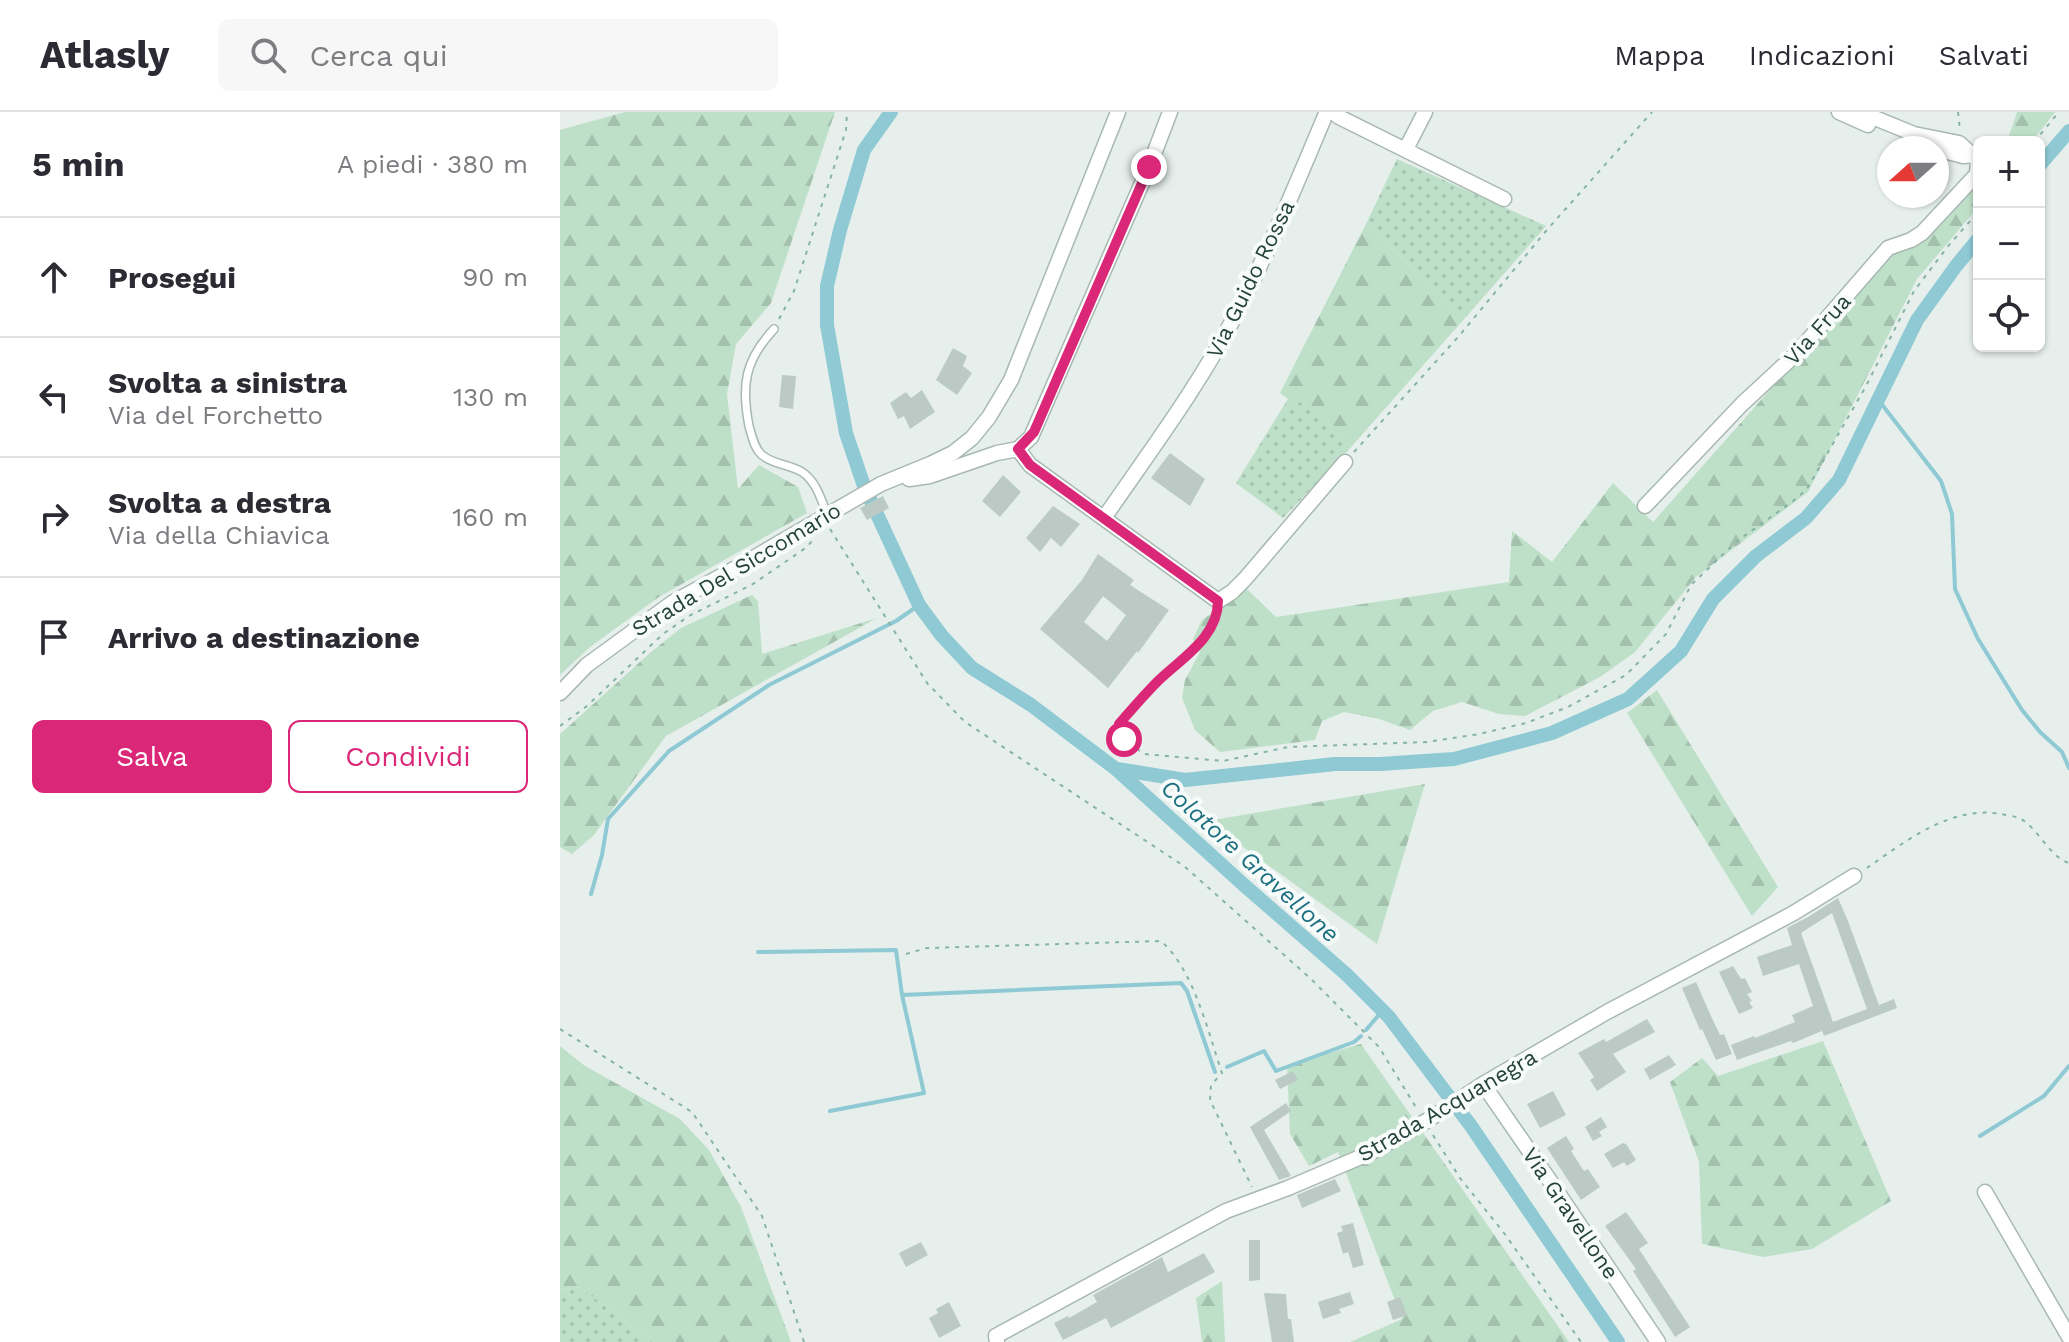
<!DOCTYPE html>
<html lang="it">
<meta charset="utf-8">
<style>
body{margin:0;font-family:"Work Sans",sans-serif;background:#f7f7f7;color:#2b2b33}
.controls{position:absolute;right:24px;top:24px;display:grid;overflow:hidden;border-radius:12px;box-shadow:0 2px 6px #0004}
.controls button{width:72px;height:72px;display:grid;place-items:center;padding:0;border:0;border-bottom:2px solid #e1e1e2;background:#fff;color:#2b2b33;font:40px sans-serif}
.compass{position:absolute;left:1317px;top:24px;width:72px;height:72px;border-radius:50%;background:#fff;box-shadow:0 2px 6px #0004;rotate:249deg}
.stop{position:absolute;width:24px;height:24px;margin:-18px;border:6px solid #db2777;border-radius:50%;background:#fff}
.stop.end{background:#db2777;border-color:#fff;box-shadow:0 2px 8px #0008}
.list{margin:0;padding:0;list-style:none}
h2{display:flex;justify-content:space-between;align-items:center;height:104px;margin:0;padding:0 32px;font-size:34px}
h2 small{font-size:26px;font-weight:400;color:#7c7c81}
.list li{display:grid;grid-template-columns:52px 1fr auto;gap:24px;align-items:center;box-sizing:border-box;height:120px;padding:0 32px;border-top:2px solid #e1e1e2}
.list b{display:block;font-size:30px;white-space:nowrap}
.list p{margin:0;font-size:26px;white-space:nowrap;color:#7c7c81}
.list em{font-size:26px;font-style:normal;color:#7c7c81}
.actions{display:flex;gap:16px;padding:24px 32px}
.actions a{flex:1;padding:18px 0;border:2px solid #db2777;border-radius:12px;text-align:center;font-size:28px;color:#db2777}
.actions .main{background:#db2777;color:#fff}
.icon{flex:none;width:44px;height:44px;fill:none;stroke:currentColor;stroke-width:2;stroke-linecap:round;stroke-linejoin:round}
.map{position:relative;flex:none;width:1509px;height:1230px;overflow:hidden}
header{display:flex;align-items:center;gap:48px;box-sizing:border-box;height:112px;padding:0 40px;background:#fff;border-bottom:2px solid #e1e1e2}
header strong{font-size:38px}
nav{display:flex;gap:44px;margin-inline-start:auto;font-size:28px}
.search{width:560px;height:72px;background:#f7f7f7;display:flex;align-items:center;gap:20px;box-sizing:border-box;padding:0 28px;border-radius:12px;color:#7c7c81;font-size:30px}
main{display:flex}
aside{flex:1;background:#fff}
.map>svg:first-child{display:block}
.grass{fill:url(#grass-dots)}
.forest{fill:url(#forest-firs)}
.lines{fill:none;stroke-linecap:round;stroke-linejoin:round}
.stream{stroke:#8ec9d4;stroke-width:4}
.canal{stroke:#8ec9d4;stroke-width:14}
.building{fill:#bbcac4;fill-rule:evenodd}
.lane-casing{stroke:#a8b8b2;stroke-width:10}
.street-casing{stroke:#a8b8b2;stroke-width:17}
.path{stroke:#86b3a5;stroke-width:2;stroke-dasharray:4 6;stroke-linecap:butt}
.lane{stroke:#fff;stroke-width:7}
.street{stroke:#fff;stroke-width:14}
.route{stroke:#db2777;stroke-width:10}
.labels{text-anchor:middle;stroke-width:8;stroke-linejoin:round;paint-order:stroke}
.street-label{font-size:22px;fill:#24423a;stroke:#f7fbf9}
.water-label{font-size:24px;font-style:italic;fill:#1c6f80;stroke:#f7fbf9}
</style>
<header>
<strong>Atlasly</strong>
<div class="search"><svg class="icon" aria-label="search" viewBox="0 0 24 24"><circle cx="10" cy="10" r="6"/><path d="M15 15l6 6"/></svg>Cerca qui</div>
<nav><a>Mappa</a><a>Indicazioni</a><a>Salvati</a></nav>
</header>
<main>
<aside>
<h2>5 min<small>A piedi · 380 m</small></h2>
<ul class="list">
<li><svg class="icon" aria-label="ahead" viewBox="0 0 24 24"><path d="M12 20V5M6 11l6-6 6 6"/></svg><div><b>Prosegui</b></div><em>90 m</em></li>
<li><svg class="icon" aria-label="left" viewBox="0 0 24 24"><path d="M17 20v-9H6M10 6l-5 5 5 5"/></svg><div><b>Svolta a sinistra</b><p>Via del Forchetto</p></div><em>130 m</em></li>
<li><svg class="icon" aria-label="right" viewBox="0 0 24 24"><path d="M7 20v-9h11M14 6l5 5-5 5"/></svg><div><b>Svolta a destra</b><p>Via della Chiavica</p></div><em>160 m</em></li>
<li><svg class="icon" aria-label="arrive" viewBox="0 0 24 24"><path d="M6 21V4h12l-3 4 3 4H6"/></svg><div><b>Arrivo a destinazione</b></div></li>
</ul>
<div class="actions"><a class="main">Salva</a><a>Condividi</a></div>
</aside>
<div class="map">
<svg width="1509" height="1230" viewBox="0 0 1509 1230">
<defs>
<pattern id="grass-dots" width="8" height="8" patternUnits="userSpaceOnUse" patternTransform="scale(2)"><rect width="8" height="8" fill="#bfe0c8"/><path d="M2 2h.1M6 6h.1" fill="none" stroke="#a4c1ad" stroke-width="1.8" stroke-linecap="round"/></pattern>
<pattern id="forest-firs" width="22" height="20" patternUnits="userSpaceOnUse" patternTransform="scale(2)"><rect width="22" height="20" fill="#bfe0c8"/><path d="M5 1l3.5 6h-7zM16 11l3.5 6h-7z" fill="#a4c1ad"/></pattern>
</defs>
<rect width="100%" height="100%" fill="#e6efeb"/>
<!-- grass -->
<path class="grass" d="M837,47L986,114L905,206L806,112Z
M728,287L748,292L792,334L723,406L676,371Z
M20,1175L93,1230H0V1178Z"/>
<!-- forest -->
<path class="forest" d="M65,0H275L211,191L176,232L167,282L178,377L199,353L238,375L247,401L99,485L30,535L0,563V18Z
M1457,0H1495L1472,30H1447Z
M1419,70V94L1357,167L1248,380L1136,465L1075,540L1040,565L965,604L939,602L902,590L873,599L850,618L819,607L784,600L762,609L755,628L660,640L635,618L622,586L625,568L640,540L633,527L642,508L687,477L716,505L949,470L952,419L992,450L1053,371L1093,410L1332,140C1351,134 1370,121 1385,107C1398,96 1406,81 1419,70Z
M806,112L905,206L792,334L748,293L728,287L720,281Z
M192,483L198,489L202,542L317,506L106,624L33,724L12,742L0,735V622L91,540L121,516Z
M1097,578L1218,775L1192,804L1067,601Z
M865,672L817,832L647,709Z
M1263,929L1331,1089L1252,1137L1203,1145L1142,1132L1139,1050L1110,970L1142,946L1158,964Z
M801,932L1009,1230H790L842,1207L778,1040L749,1054L730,1022L727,953Z
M0,934L25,954L120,1007L149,1038L181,1095L231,1230H93L20,1175L0,1178Z
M662,1169L665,1230H642L636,1186Z"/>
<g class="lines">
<!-- stream -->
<path class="stream" d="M1317,286L1381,369L1392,402L1395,477L1418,527L1462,598L1480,620L1502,640L1509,656
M31,782L42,743L48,707L109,639L209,573L336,509L359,493
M198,840L336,838L342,883L364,981L270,999
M342,883L621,871L627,879L655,960
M806,918L823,898
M667,955L704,939L716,959L794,930L801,924
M1420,1024L1484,984L1509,954"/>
<!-- canal -->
<path class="canal" d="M331,0L304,38L280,118L267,174V213L286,321L304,374L359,493L382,524L412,556L471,593L556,657L685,774L786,862L829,905L911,1014L1058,1230
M1479,54L1509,19
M557,657L625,668L775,652H820L894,647L992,621L1068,587L1121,539L1153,487L1196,444L1246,406L1279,368L1357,208L1396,154L1419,126"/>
</g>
<!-- building -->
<path class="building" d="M393,236L407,244L403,254L412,261L397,283L376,268Z
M222,263L236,264L233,297L219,295Z
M362,278L375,300L350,317L344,304L338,307L330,291L346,280L351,286Z
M610,341L645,367L630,394L591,366Z
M443,363L461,380L440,405L422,389Z
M323,384L329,396L307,408L300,396Z
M493,394L520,412L501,435L491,426L480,440L466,426Z
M538,442L574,468L570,473L609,498L578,541L577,539L548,576L480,517L522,468ZM543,484L566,503L547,529L524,510Z
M1278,786L1288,809L1319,893L1334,887L1337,896L1264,924L1262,919L1233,931L1231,929L1177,948L1171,933L1194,924L1195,926L1235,910L1232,903L1253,894L1239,852L1203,864L1197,845L1232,833L1227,816L1248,805ZM1272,801L1307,897L1273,910L1241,821Z
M1173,854L1181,867L1185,866L1192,880L1187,882L1192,889L1189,890L1193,896L1179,902L1159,860Z
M1136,870L1150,902L1160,923L1164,922L1172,942L1156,948L1142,917L1140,918L1122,876Z
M1087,907L1095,920L1053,942L1066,960L1037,979L1030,968L1034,965L1018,941L1044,927L1046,930Z
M1109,943L1116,953L1090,968L1084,957Z
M733,959L738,968L720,977L715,968Z
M993,979L1006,1003L980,1016L967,992Z
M726,991L731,999L704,1018L731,1064L719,1068L690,1015Z
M1041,1005L1047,1015L1039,1020L1042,1024L1033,1029L1025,1015Z
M1006,1024L1014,1037L1011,1039L1024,1059L1028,1057L1040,1075L1021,1088L987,1036Z
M1063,1031L1066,1032L1076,1048L1067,1054L1064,1050L1053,1056L1044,1042Z
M775,1067L781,1079L742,1096L737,1083Z
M1066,1100L1088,1131L1079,1137L1130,1215L1115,1225L1073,1159L1076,1157L1045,1114Z
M793,1111L804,1153L793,1156L788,1140L783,1142L777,1121L783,1119L781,1114Z
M689,1128H700V1168L689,1169Z
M361,1130L368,1143L346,1155L339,1141Z
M644,1141L655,1160L551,1216L546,1206L503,1228L494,1211L508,1204L509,1206L537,1190L533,1183L602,1145L608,1160Z
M790,1180L794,1192L779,1197L781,1201L763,1207L758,1190Z
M704,1181L726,1182L728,1207H731L734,1230H712Z
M840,1185L847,1203L833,1208L827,1190Z
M389,1190L401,1214L379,1226L369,1206L378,1201L376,1197Z"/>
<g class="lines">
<!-- lane casing -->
<g class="lane-casing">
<path id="lane" d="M214,217C185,248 181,273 189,314C192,324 194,336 202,343C214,353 229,352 242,360C256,369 261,387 267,402"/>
</g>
<!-- street casing -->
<g class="street-casing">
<path id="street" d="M773,0L779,5L944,87
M1279,0L1308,13
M846,37L865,0
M1377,37L1403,44L1413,43
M458,337L470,353L658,489L672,480L685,467L785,350
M349,367L370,364L437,341L458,337L471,325L589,55L610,0
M1085,394L1182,292L1236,242L1328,136L1351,128L1362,121L1417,62L1418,48L1399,31L1354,22L1300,0
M544,406C590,339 640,273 677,200C710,137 737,70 765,4L769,0
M0,581L27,553L112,491L176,456L321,372L370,352L393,341L412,326L429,305L451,268L558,0
M923,972L988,1066L1098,1230
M1425,1080L1509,1225
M437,1230L436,1224L666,1099L728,1076L810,1041L868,1008L923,972L1047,900L1232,802L1294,764"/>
</g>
<!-- path -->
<path class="path" d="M1398,0L1400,19
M1474,30L1499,0
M219,207L234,179L286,18L287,0
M794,340L899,224L986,119L1092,0
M270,417L367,571L405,610L624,754L750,866L819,935L857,997
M657,502C646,531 620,548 598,569C585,582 572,597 559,612L564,627L584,642L663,649L728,635L867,630L919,622L966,611L1008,595L1066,563L1106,522L1131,473L1177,429L1232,390L1247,377L1306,274L1354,179L1389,133L1419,99
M0,614L27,594L103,522L129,504L193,472L247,435L252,429
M1307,756C1346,729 1391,693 1441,702C1446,703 1454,704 1459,706C1479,716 1488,744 1509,751
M346,842L367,836L601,829C634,858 648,920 662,961L651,973L650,988L692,1075
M0,917L132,1000L202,1104L244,1230
M873,1023L900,1066L944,1121L1021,1230"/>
<!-- lane -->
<use href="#lane" class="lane"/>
<!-- street -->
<use href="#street" class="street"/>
</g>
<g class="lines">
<!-- route -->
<path class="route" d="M564,627L559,612C572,597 585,582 598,569C622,546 658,525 658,489L470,353L458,337L474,320L589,55"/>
</g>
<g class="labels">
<!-- street labels -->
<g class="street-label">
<text transform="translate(690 167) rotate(-64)" y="8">Via Guido Rossa</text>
<text transform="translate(1257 217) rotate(-48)" y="8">Via Frua</text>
<text transform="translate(176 457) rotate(-31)" y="8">Strada Del Siccomario</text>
<text transform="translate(887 993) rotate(-30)" y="8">Strada Acquanegra</text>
<text transform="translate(1011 1101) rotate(56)" y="8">Via Gravellone</text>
</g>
<!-- water labels -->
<g class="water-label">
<text transform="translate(690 749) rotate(42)" y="8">Colatore Gravellone</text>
</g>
</g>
</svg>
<div class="controls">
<button>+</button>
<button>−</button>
<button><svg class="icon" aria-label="locate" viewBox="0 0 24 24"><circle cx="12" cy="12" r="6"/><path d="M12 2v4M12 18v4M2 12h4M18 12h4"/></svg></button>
</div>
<svg class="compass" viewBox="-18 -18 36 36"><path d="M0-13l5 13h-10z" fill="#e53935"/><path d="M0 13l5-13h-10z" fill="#7c7c81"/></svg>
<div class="stop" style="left:564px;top:627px"></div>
<div class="stop end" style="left:589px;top:55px"></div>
</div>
</main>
